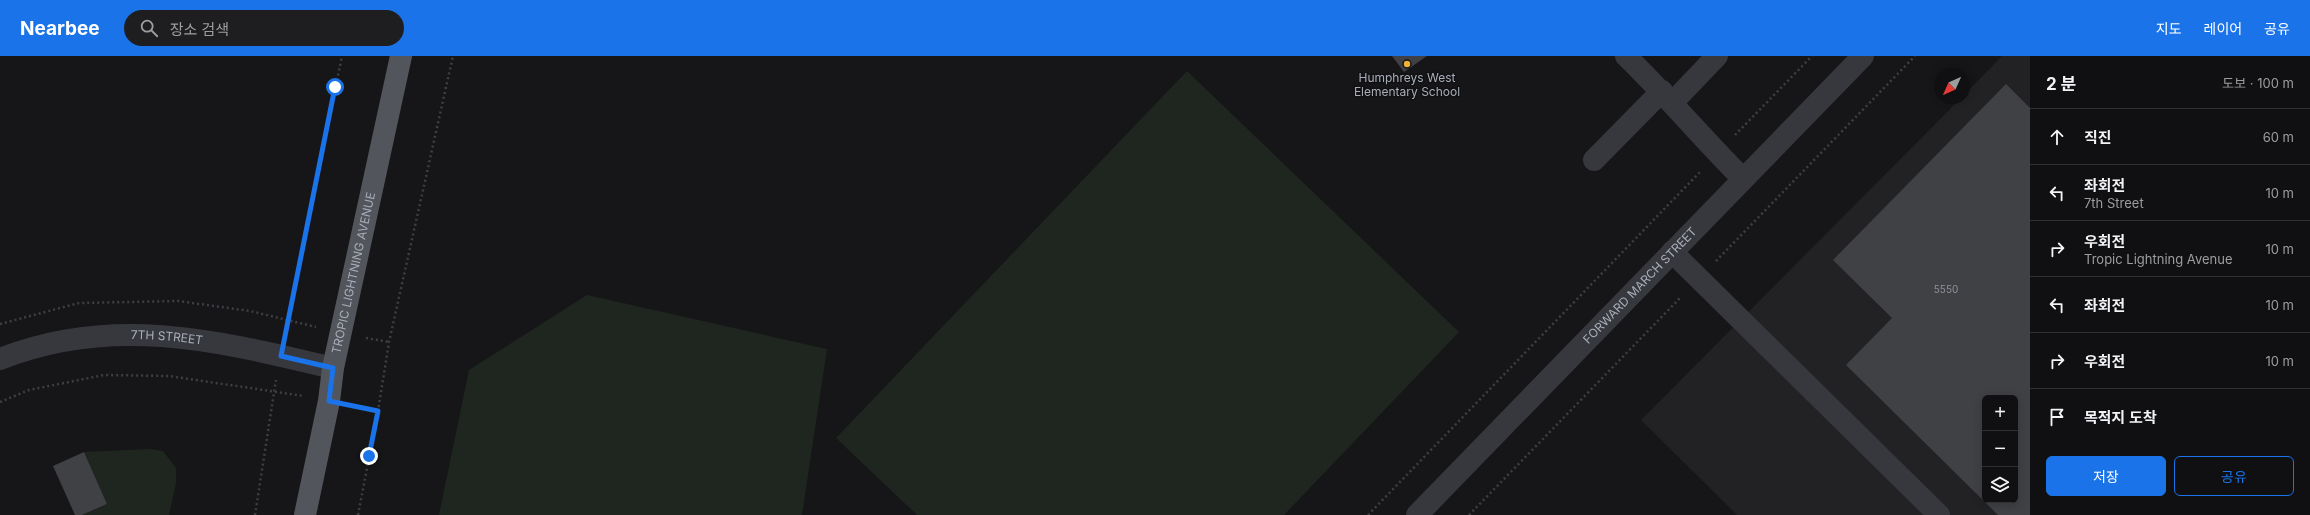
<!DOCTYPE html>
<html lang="ko">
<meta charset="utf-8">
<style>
body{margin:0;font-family:Inter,"Noto Sans KR",sans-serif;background:#1e1e20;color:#f1f3f6}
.controls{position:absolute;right:12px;bottom:12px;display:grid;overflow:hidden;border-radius:6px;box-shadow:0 2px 10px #0003}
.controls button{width:36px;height:36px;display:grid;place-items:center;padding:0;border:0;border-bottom:1px solid #303032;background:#101012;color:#f1f3f6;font:20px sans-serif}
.compass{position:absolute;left:1934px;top:12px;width:36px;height:36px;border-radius:50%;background:#101012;box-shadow:0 2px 10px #0003;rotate:225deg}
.stop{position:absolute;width:12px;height:12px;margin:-9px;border:3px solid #1a73e8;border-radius:50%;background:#fff}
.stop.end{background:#1a73e8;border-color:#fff;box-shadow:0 1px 4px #0008}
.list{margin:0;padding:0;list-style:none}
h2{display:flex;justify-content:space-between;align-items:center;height:52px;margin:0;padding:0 16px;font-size:17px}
h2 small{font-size:13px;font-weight:400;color:#9c9d9f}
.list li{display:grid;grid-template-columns:26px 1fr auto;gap:12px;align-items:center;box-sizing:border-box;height:56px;padding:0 16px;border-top:1px solid #303032}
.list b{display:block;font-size:15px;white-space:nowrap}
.list p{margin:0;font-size:13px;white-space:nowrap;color:#9c9d9f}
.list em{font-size:13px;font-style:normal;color:#9c9d9f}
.actions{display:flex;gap:8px;padding:12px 16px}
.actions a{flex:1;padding:9px 0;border:1px solid #1a73e8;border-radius:6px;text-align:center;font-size:14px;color:#1a73e8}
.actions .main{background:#1a73e8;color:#fff}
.icon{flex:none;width:22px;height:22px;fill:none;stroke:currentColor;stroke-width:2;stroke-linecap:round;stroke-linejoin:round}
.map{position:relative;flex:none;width:2030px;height:459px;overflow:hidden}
header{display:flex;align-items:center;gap:24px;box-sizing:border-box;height:56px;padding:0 20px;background:#1a73e8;color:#fff}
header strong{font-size:19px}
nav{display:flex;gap:22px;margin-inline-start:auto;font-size:14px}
.search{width:280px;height:36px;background:#1e1e20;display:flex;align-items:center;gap:10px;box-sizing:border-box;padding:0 14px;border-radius:22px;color:#9c9d9f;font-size:15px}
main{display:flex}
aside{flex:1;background:#101012}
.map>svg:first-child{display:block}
.built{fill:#222225;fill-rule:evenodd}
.green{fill:#1e261f}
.building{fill:#404145;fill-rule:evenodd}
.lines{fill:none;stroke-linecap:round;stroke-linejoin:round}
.path{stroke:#3d3f44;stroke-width:2.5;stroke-dasharray:2 3;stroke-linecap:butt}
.minor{stroke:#37383d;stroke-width:22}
.major{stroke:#53555c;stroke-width:22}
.route{stroke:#1a73e8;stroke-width:5}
.poi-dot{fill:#f2b134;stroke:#111113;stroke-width:1.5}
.labels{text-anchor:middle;stroke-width:3;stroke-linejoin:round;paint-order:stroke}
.number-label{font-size:10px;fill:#8e929b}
.poi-label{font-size:12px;fill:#a8adb8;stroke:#111113}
.street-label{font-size:12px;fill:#a8adb8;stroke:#111113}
</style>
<header>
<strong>Nearbee</strong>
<div class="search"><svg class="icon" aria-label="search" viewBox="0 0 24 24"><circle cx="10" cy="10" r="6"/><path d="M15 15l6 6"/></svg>장소 검색</div>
<nav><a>지도</a><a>레이어</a><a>공유</a></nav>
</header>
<main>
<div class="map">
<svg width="2030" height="459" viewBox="0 0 2030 459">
<rect width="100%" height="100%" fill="#161618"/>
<!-- built -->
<path class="built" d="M2002,0H2030V459H1737L1641,364L1961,42H1964V39ZM1985,342H2015V444H1985Z"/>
<!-- green -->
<path class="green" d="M1187,15L1459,276L1284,459H917L836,382Z
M587,239L827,293L802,459H439L469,314Z
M150,393L163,395L176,412V427L169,459H82L107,448L84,396Z"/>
<!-- building -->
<path class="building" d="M1392,0H1427L1404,16Z
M2006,28L2030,52V459H1998L1846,309L1892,262L1833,204ZM1985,342H2015V444H1985Z
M84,396L107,448L82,459H75L53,410Z"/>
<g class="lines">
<!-- path -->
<path class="path" d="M1735,79L1812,0
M1716,205L1915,0
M0,268L79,247L178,245L250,255L316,271
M285,274L342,0
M366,282L389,286
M0,346L29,334L104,319L169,320L304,340
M354,350L378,355
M255,459L276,324
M358,459L378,355L389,286L453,0
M1368,459L1700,116
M1469,459L1681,241"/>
<!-- minor -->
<g class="minor">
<path d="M1626,0C1667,40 1703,83 1743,123"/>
<path d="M1673,46L1717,0"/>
<path d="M1594,104L1662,35"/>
<path d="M1672,196L1939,459"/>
<path id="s1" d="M0,303C114,258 219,285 333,312"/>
<path id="s2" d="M1417,459L1863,0"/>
</g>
<!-- major -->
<path class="major" id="s3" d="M305,459L329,345L333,312L401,0"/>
</g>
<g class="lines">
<!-- route -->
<path class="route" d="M335,31L281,300L333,312L329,345L378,355L369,400"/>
</g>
<!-- markers -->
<circle class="poi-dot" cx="1407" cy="8" r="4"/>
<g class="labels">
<!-- number labels -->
<g class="number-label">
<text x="1946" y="237">5550</text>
</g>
<!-- poi labels -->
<g class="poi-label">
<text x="1407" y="26">Humphreys West<tspan x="1407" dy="14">Elementary School</tspan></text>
</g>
<!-- street labels -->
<g class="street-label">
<text dy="4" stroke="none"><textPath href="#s3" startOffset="247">TROPIC LIGHTNING AVENUE</textPath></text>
<text dy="4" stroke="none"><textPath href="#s2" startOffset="320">FORWARD MARCH STREET</textPath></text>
<text dy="4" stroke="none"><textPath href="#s1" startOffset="170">7TH STREET</textPath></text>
</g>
</g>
</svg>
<div class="controls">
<button>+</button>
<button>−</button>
<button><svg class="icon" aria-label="layers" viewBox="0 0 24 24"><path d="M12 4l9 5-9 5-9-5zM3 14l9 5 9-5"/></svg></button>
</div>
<svg class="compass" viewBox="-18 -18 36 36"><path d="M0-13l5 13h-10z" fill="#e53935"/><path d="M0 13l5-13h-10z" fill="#9c9d9f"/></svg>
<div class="stop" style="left:335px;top:31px"></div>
<div class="stop end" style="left:369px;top:400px"></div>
</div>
<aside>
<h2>2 분<small>도보 · 100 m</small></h2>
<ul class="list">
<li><svg class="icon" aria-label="ahead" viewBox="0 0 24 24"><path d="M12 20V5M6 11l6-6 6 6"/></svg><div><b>직진</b></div><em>60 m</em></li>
<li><svg class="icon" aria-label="left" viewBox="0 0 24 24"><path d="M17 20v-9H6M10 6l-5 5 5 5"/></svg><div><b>좌회전</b><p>7th Street</p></div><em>10 m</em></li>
<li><svg class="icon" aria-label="right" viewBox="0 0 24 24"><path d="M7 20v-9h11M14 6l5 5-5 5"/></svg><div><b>우회전</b><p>Tropic Lightning Avenue</p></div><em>10 m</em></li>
<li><svg class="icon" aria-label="left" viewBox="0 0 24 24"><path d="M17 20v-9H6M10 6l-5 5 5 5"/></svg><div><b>좌회전</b></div><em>10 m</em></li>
<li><svg class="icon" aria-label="right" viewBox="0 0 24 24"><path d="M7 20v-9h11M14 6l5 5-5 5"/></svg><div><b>우회전</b></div><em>10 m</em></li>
<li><svg class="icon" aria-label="arrive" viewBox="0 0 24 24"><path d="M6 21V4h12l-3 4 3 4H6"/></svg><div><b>목적지 도착</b></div></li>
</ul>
<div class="actions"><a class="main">저장</a><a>공유</a></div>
</aside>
</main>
